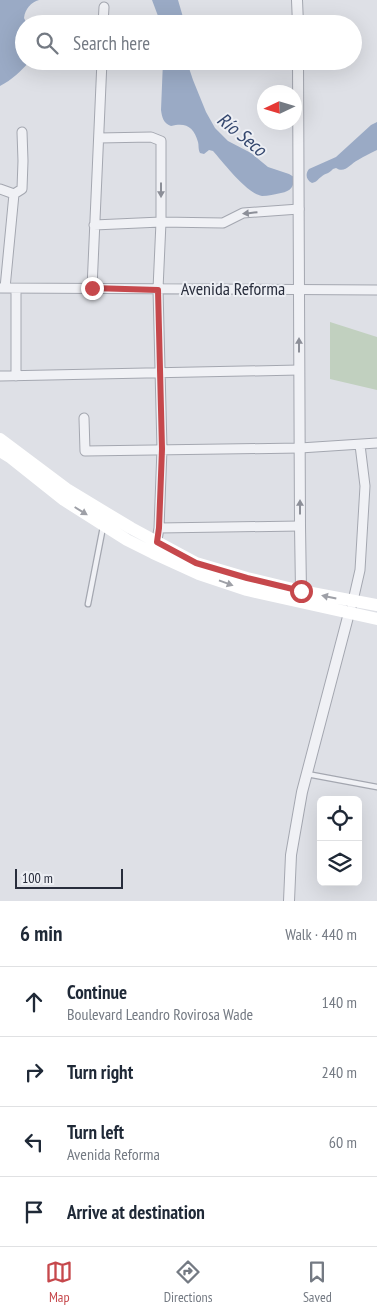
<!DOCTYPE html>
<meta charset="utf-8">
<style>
body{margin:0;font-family:"PT Sans Narrow",sans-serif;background:#f2f2f3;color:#1f2937}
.controls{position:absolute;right:15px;bottom:15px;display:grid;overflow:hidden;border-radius:8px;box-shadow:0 5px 20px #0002}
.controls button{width:45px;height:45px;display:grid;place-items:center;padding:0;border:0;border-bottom:1px solid #e0e1e3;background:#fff;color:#1f2937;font:25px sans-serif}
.compass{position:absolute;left:257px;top:85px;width:45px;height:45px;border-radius:50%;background:#fff;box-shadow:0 5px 20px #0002;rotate:266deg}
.scale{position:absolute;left:15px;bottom:12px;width:108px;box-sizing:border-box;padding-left:5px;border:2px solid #282d3c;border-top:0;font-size:14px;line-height:18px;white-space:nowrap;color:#282d3c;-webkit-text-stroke:4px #edeff4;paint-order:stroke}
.stop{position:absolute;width:15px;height:15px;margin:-11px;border:4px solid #c6484c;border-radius:50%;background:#fff}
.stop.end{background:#c6484c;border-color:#fff;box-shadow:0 1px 5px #0008}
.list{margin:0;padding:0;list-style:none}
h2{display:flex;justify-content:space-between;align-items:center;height:65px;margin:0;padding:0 20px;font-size:21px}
h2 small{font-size:16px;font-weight:400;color:#747a83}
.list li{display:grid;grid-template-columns:32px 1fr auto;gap:15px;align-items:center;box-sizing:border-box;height:70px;padding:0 20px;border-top:1px solid #e0e1e3}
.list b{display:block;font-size:19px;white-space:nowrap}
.list p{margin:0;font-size:16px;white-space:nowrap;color:#747a83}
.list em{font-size:16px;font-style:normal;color:#747a83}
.icon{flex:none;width:28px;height:28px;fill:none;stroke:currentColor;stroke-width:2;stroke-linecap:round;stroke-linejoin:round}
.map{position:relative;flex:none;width:377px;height:901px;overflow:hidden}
.search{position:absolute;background:#fff;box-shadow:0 5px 20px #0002;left:15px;right:15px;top:15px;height:55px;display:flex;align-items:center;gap:12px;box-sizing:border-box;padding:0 18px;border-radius:28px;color:#747a83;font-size:19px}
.sheet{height:345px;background:#fff}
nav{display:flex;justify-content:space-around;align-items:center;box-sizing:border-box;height:70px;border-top:1px solid #e0e1e3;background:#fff;font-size:14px;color:#747a83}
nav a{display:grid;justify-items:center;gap:2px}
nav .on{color:#c6484c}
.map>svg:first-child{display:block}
.green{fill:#c1d0bf}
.water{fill:#9aaac5}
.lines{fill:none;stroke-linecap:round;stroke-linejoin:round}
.service-casing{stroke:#a4a7b0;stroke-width:7}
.minor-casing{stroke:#a4a7b0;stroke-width:11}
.tertiary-casing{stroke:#a4a7b0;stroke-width:12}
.service{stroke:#f0f1f5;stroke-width:4.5}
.minor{stroke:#f0f1f5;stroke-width:9}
.tertiary{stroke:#f0f1f5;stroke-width:10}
.secondary{stroke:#fff;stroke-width:12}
.oneway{fill:#8c8f98}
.oneway2{fill:#9ea0a7}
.route{stroke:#c6484c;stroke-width:6}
.labels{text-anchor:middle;stroke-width:4;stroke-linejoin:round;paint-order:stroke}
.street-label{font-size:18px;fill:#282d3c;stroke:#edeff4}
.water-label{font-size:19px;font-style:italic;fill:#34476e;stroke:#edeff4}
</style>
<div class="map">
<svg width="377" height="901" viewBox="0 0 377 901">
<rect width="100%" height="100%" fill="#dee0e6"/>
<!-- green -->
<path class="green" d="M330,322L377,337V390L330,379Z"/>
<!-- water -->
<path class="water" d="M0,0H39C31,2 25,9 24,18L27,24H24V61H30C21,71 12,80 0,86Z
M152,0H178L185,24H161Z
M163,61H189V68L193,80L206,112L215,128L228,141L251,153L268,167L289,174L294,177C294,187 291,191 281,193C275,194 268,196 262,196C247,194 223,162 213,151L209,150L204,154L200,153C198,149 199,146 198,142C194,127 186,122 171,126C163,123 162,117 161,110Z
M377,122V150C371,153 364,156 358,160C350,164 345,174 336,168L333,169C329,174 325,173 321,177C317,180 317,182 312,183C306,180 305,174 309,169L336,157L371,125Z"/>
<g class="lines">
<!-- service casing -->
<g class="service-casing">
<path id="service" d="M88,604L103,527
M307,774L377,787"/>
</g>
<!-- minor casing -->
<g class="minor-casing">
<path id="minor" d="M103,24L104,7
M99,138L151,137L161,141V222L158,289L162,449L159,528L156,546
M0,189L14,194
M14,194L22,189L23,161L22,132
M94,225L161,222L223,223L243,213L299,209
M0,288L377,290
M5,288L14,194
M92,288L102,61
M16,289V376
M0,376L299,370
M84,418L85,451L300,448L377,443
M159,528L300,526
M352,605L360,570L365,486L360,445"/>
</g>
<!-- tertiary casing -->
<g class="tertiary-casing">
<path id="tertiary" d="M297,0L298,24
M298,61L300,526L301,591L300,598
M289,901L291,855L302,792L349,613"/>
</g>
<!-- service -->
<use href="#service" class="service"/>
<!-- minor -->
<use href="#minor" class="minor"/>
<!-- tertiary -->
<use href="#tertiary" class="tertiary"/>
<!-- secondary -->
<path class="secondary" d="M0,439L68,490L131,528L196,563L247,578L301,591L377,605
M0,451L10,457L64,500L127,540L153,553L199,574L247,590L377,619"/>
</g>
<!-- one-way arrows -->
<defs><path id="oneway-solid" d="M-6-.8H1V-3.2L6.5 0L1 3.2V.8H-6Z" transform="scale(1.25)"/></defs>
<g class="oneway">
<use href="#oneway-solid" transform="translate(161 190) rotate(90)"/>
<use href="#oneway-solid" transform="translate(250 213) rotate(174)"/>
<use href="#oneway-solid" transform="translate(299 345) rotate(-90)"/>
<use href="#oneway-solid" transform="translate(300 507) rotate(-90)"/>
</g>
<g class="oneway2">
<use href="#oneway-solid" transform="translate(81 511) rotate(32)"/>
<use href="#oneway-solid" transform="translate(226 583) rotate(20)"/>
<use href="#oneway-solid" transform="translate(329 597) rotate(-168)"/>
</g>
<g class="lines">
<!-- route -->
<path class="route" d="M92,288L158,290L162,449L159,528L157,542L196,563L247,578L301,591"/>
</g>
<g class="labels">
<!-- street labels -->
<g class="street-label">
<text x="233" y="295">Avenida Reforma</text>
</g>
<!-- water labels -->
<g class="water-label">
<text transform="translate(242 134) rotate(39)" y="7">Río Seco</text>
</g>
</g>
</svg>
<div class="controls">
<button><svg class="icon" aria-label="locate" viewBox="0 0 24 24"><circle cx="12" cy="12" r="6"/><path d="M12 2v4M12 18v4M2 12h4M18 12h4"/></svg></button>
<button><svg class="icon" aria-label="layers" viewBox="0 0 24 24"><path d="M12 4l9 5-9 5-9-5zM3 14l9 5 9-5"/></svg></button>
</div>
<svg class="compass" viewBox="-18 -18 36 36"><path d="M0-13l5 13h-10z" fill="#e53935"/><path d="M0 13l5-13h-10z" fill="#747a83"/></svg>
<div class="scale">100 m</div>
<div class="stop" style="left:301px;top:591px"></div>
<div class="stop end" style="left:92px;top:288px"></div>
<div class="search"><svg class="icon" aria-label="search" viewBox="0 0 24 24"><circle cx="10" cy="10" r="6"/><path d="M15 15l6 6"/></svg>Search here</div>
</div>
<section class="sheet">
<h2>6 min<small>Walk · 440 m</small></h2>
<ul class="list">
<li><svg class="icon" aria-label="ahead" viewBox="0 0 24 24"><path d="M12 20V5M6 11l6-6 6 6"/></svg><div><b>Continue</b><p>Boulevard Leandro Rovirosa Wade</p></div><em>140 m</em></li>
<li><svg class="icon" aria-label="right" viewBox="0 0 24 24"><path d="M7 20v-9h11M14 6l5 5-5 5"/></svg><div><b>Turn right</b></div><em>240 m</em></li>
<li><svg class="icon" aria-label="left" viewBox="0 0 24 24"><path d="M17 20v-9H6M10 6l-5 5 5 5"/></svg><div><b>Turn left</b><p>Avenida Reforma</p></div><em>60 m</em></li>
<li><svg class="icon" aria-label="arrive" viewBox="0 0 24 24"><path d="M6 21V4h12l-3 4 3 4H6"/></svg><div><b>Arrive at destination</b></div></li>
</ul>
</section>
<nav>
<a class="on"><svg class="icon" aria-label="map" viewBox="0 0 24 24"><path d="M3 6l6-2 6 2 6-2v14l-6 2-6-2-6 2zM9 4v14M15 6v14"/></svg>Map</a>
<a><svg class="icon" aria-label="directions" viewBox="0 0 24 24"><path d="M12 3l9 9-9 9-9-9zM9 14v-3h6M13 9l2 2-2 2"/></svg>Directions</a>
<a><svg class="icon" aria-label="saved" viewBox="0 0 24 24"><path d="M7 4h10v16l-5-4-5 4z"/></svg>Saved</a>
</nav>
